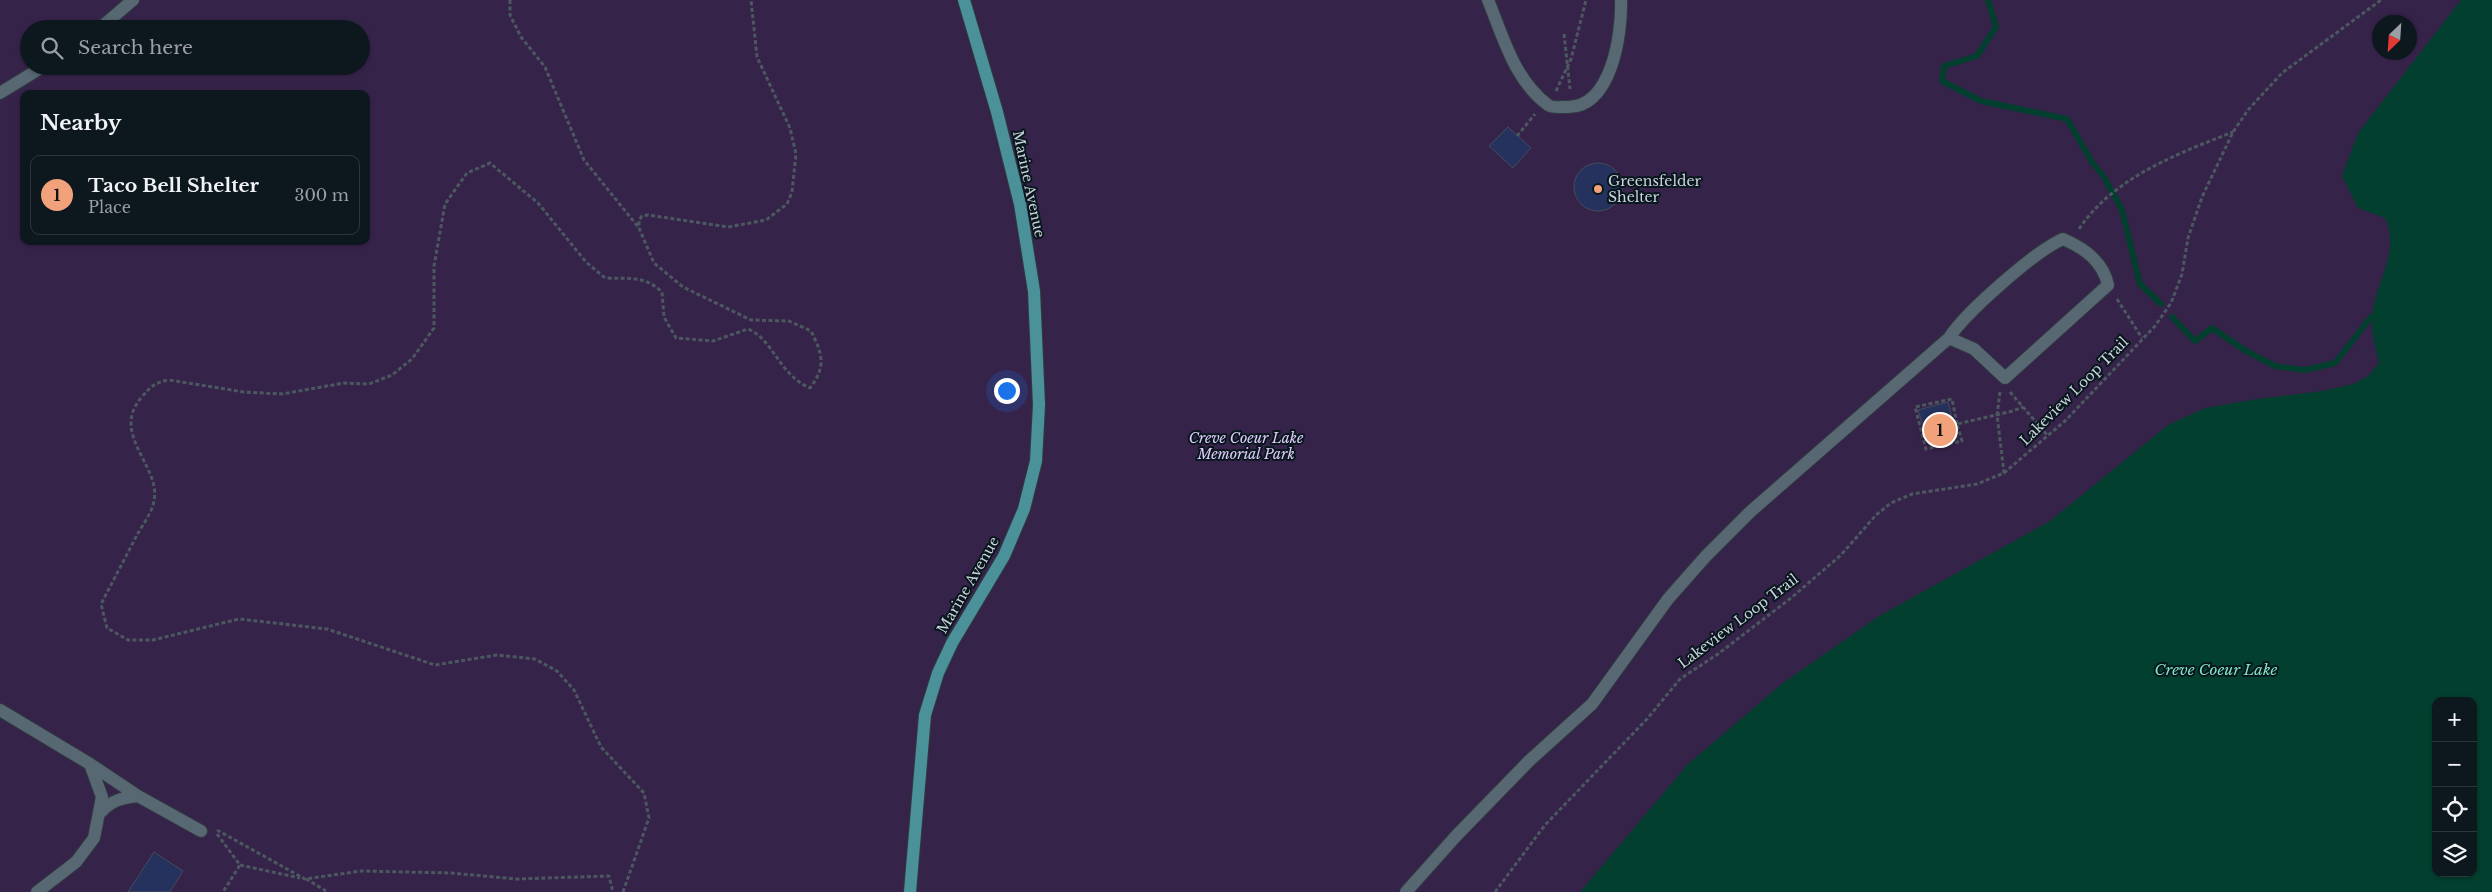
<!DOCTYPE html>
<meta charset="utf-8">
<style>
body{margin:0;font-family:"Libre Baskerville",serif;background:#162027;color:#f1f3f6}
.controls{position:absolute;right:15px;bottom:15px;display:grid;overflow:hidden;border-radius:10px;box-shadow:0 1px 4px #0004}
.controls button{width:45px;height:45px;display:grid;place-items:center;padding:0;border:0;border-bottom:1px solid #2d363c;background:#0d171e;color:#f1f3f6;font:25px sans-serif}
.compass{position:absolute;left:2372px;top:15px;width:45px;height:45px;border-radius:50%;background:#0d171e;box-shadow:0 1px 4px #0004;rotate:205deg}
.you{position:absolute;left:1006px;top:390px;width:18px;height:18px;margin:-12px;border:4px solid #fff;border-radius:50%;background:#1a73e8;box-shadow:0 0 0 8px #1a73e833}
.badge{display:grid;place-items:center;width:32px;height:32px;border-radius:50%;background:#f1a27b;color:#111;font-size:16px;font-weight:700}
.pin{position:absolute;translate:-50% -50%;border:2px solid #fff;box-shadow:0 1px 5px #0006}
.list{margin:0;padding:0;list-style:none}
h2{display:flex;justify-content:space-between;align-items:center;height:65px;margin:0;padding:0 20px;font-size:21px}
h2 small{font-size:16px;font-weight:400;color:#9a9fa4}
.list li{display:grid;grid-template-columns:32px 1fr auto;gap:15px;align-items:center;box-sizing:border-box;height:80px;margin:0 10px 10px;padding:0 10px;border:1px solid #2d363c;border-radius:10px}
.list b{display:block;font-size:19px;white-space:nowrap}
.list p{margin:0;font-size:16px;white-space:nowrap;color:#9a9fa4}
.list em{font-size:16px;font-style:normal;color:#9a9fa4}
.icon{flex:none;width:28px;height:28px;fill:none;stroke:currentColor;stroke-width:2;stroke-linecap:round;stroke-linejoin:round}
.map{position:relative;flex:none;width:2492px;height:892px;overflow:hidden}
.search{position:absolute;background:#0d171e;box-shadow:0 1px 4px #0004;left:20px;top:20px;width:350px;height:55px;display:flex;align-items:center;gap:12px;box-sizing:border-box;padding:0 18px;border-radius:28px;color:#9a9fa4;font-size:19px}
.panel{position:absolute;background:#0d171e;box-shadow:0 1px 4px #0004;left:20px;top:90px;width:350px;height:155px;border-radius:10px}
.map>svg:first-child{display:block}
.green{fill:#36234a;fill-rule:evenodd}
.water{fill:#033f2e;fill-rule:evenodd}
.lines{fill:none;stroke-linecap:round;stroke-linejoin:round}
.stream{stroke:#033f2e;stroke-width:6}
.building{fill:#26325e;stroke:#464b5a}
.minor-casing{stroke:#313a40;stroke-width:14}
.major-casing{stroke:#313a40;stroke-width:14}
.path{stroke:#4c5860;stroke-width:3;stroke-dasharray:4 2.5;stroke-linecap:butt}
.minor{stroke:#586872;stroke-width:12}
.major{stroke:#4a919a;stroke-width:12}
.poi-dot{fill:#f1a27b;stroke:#08161e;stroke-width:2}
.labels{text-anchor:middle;stroke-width:4;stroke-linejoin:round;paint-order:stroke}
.poi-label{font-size:14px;fill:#cbd4da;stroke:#08161e;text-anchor:start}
.street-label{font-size:14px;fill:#cbd4da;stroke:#08161e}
.park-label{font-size:14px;font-style:italic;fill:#e0ccfa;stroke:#08161e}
.water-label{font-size:15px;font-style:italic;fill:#7fe4c0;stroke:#08161e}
</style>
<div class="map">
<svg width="2492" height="892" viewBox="0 0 2492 892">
<rect width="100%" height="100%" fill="#111f28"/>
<!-- green -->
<path class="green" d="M0,0H2492V892H0ZM2380,22H2410V52H2380ZM29,29H361V66H29ZM24,94H366V241H24ZM2436,701H2473V873H2436Z"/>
<!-- water -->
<path class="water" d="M2461,0H2492V892H1580L1688,764L1783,683L1879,616L2050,521L2168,425L2205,408L2257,399L2322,391L2353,384L2368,376L2379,363C2376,348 2370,330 2372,316C2375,283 2401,251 2385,218L2358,208L2342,176L2358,133ZM2436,701H2473V873H2436Z"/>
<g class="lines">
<!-- stream -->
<path class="stream" d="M1988,0L1996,27L1977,56L1944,66L1942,81L1981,101L2067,119L2092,162L2104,177L2122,210L2140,284L2161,304
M2172,317L2195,341L2212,328L2246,351L2275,366L2305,370L2335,363L2371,317"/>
</g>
<!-- building -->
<path class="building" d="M1508,127L1531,148L1513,168L1489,146Z
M1574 187a24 24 0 1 1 48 0a24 24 0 1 1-48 0Z
M1948,402L1957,438L1929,445L1918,410Z
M154,852L183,871L170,892H128Z"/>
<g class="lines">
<!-- minor casing -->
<g class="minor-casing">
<path id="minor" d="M1488,0C1503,36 1514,80 1548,105C1552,108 1560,107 1566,107C1612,109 1622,33 1621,0
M99,29L133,0
M0,93L44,66
M0,710L90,764L102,797L94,838L76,862L37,892
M90,764L138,796L201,831
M101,812C112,800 122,798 138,796
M1406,892L1456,836L1529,761L1592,704L1668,599L1706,556L1750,512L1949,338C1965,313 2035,251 2063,239C2084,248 2103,261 2108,285L2005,378L1974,349L1949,338"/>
</g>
<!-- major casing -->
<g class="major-casing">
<path id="major" d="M910,892L925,715L938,673L952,643L1004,556L1024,509L1036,461L1039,405L1034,291L1020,204L997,112L964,0"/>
</g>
<!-- path -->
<path class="path" d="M510,0V15L521,37L545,67L584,160L639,228
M1564,34L1570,89
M1556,91L1571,59L1586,0
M1517,136L1535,114
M2079,229C2114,177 2177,154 2233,132
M2117,299L2142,338
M2000,392L1997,415L2004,473
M2010,392L2048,436
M1957,424L1952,399L1915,407L1926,449L1962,441L1957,424L2013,411L2023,407
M217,830L305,879L361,871L451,873L516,879L609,876L613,892
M217,834L240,865L223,892
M240,865L300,878
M306,879L328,892
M623,892L649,818L644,793L601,747L574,690L557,671L535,659L497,655L435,665L327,629L239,619L153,640H128L107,628L101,604C113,581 125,558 137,535C142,526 150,515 153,505C165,468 109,436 141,398C150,387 155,382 169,380L244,392L282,394L344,383L369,384L392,375L412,359L434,328V266L445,204L467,173L490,163L538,203L586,262L605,278C629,279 644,275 662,292L664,317L676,338L713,341L748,329C774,340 778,374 810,388C827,366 822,353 811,331L789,321L751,320L683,287L654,263L639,228V220L642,216L648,215L728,227L766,220L787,204L792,192L796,154L790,128L757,57L751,0
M1495,892L1545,825L1647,719L1680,679L1718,654L1791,598L1841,555L1876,515L1891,503L1912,494L1977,484L2004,473L2066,420L2155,326L2171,303L2182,274L2188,238L2202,197L2233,132L2248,110L2282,73L2381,0"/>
<!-- minor -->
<use href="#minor" class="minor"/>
<!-- major -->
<use href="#major" class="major"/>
</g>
<!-- markers -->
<circle class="poi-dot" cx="1598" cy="189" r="5"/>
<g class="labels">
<!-- poi labels -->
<g class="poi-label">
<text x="1608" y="186">Greensfelder<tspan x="1608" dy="16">Shelter</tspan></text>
</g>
<!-- street labels -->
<g class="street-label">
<text transform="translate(1029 184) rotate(78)" y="5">Marine Avenue</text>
<text transform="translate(2074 391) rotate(-45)" y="5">Lakeview Loop Trail</text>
<text transform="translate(968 585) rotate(-60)" y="5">Marine Avenue</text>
<text transform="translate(1738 621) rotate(-37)" y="5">Lakeview Loop Trail</text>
</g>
<!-- park labels -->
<g class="park-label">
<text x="1246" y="443">Creve Coeur Lake<tspan x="1246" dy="16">Memorial Park</tspan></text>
</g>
<!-- water labels -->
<g class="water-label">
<text x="2216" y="675">Creve Coeur Lake</text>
</g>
</g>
</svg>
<div class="controls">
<button>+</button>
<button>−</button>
<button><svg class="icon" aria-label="locate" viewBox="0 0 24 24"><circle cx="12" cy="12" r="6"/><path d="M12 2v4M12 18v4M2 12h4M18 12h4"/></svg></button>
<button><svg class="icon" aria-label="layers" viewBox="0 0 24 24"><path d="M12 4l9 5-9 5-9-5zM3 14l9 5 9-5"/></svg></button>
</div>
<svg class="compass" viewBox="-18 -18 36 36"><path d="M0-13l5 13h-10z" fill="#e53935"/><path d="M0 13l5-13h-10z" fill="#9a9fa4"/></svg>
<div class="you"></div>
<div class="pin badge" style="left:1940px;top:430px">1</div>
<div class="search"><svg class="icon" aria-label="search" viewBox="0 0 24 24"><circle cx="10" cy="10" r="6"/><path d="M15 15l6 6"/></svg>Search here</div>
<section class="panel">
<h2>Nearby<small></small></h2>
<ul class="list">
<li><span class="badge">1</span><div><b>Taco Bell Shelter</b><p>Place</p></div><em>300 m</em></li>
</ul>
</section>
</div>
